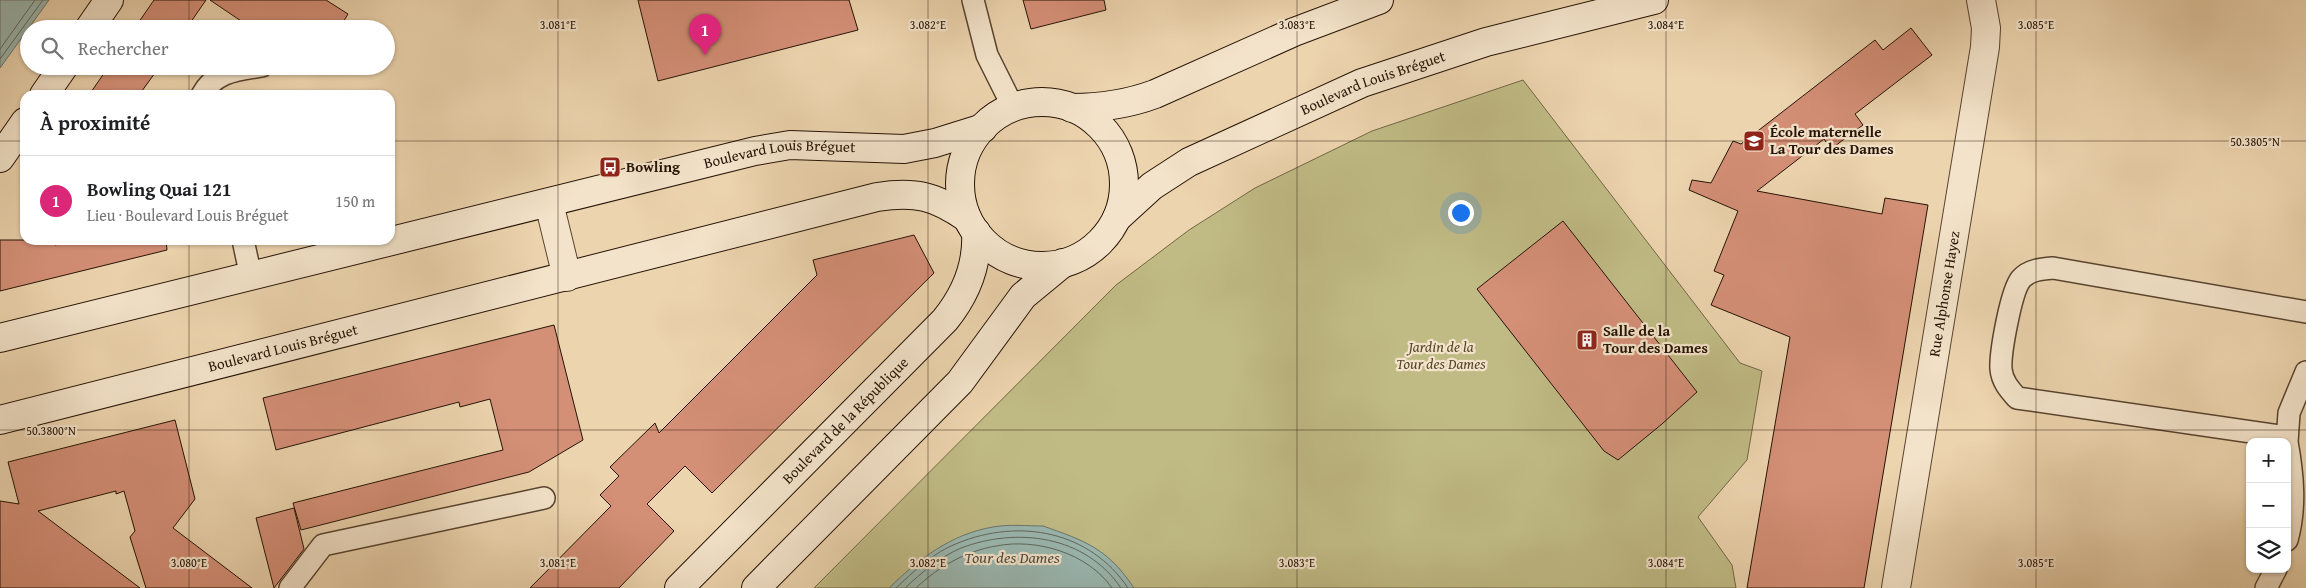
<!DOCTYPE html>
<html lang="fr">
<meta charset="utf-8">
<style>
body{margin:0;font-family:"Gentium Book Plus",serif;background:#f2f2f2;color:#202124}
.controls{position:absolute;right:15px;bottom:15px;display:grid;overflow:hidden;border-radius:10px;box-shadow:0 1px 4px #0004}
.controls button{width:45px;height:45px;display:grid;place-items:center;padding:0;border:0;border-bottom:1px solid #e0e0e0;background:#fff;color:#202124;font:25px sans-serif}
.you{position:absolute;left:1460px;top:212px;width:18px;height:18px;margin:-12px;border:4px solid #fff;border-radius:50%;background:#1a73e8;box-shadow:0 0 0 8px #1a73e833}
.badge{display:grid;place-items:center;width:32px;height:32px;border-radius:50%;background:#db2777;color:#fff;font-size:16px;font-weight:700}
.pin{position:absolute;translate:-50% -41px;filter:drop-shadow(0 1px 2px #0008)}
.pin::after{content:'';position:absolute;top:26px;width:18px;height:15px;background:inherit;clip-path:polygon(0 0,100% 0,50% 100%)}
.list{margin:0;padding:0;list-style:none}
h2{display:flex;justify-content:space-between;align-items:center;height:65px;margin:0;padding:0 20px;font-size:21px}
h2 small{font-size:16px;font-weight:400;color:#757577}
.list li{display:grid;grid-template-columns:32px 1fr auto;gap:15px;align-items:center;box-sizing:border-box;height:90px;padding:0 20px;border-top:1px solid #e0e0e0}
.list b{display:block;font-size:19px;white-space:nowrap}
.list p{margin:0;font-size:16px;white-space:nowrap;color:#757577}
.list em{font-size:16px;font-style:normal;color:#757577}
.icon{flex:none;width:28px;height:28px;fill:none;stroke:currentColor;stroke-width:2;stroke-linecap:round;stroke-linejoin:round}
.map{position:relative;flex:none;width:2306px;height:588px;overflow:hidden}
.search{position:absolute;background:#fff;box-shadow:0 1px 4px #0004;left:20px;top:20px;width:375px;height:55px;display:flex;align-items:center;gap:12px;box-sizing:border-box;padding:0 18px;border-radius:28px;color:#757577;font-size:19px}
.panel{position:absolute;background:#fff;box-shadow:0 1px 4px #0004;left:20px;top:90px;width:375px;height:155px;border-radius:15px}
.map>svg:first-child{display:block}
.green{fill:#c0bb85;stroke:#736745}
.water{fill:#99b7b0;stroke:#6b756c}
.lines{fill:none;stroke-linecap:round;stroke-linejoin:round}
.shore{stroke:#60655a;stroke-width:1}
.building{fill:#d48f77;stroke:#261305}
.lane-casing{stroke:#58432f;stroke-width:24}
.street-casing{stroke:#58432f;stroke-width:30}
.secondary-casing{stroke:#261305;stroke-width:30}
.lane{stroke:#f3e3ca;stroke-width:21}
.street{stroke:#f3e3ca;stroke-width:28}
.secondary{stroke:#f3e3ca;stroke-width:28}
.ticks{fill:none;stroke:#261305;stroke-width:1;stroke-opacity:0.45}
.labels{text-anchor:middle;stroke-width:4.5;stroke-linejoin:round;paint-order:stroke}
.street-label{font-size:15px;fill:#261305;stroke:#f3e3ca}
.poi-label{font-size:15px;font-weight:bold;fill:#261305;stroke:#f3e3ca;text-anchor:start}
.park-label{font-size:15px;font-style:italic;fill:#54452b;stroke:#f3e3ca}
.water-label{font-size:16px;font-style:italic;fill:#4e4c41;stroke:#f3e3ca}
.ticks-label{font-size:12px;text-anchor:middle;fill:#261305;stroke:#f3e3ca;stroke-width:4.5;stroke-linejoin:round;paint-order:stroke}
</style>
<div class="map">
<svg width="2306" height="588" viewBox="0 0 2306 588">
<rect width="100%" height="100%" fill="#ecd4ae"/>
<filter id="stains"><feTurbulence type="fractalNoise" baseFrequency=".004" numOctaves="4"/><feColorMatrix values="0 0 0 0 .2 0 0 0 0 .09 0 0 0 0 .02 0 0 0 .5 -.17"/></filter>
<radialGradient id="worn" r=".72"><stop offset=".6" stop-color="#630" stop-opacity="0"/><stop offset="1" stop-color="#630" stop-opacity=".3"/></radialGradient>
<!-- green -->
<path class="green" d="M1523,80L1740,363L1762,371L1747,460L1698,517L1732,565L1736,588H814L1116,285L1189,230L1255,188L1372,131Z"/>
<!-- water -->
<path class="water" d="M0,0H49L0,68Z
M1043,526C1086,541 1108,549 1134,588H889C919,559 951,534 993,527C1009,524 1027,526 1043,526Z"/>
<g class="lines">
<!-- shore -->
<path class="shore" d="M0,49L35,0
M0,59L43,0
M896,588C914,571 934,552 958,543C1020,518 1090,531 1128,588
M905,588C921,573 940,557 961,548C1017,527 1085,535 1121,588
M916,588C938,567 966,551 996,546C1036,538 1088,553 1112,588"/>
</g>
<!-- building -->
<path class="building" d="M154,0H206L186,29H134Z
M210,0H326L348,14L339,29H253Z
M638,0H849L858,30L658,81Z
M1023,0H1104L1106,10L1031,29Z
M1911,28L1932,55L1855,114L1863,125L1831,149L1824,139L1757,191L1882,214L1885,198L1928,205L1864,588H1747L1790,337L1711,305L1724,275L1714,271L1738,211L1689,190L1692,180L1711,183L1733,141L1741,144L1875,40L1883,50Z
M109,66H160L139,95H89Z
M1563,221L1697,392L1662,424L1618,460L1604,451L1477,289Z
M914,235L934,273L712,493L685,466L647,504L674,531L619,588H530L611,506L600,495L619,476L610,467L655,423L659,433L817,275L813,260Z
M0,240H51L55,245L76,240H166L167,250L0,291Z
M554,325L583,440L529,472L301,530L293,503L503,450L490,399L460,407L459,402L276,450L263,398Z
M175,420L195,499L173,528L252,588H146L130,537L135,531L124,491L116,494V491L38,511L140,588H0V501L19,504L8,462Z
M294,508L304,549L274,588L256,518Z"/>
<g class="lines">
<!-- lane casing -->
<g class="lane-casing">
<path id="lane" d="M973,0L987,55L1013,107
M202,95C215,71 237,70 262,66
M243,240L251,277
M2286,437L2017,398C2009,389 2002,381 2001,369C2000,353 2011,291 2021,279C2029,270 2041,269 2053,268L2306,312
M2287,442C2293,475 2296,508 2287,540
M2287,442L2289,413L2306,372
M290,588L323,545L544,498
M2266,588L2276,569"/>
</g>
<!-- street casing -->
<g class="street-casing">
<g id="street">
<path d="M549,203L567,277"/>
<path id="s1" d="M1896,588L1985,47L1986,28L1981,0"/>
</g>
</g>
<!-- secondary casing -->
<g class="secondary-casing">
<g id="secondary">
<path d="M89,29L109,0"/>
<path d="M44,95L64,66"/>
<circle cx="1042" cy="184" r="82"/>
<path d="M1072,108C1102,108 1128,104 1155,94L1294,32L1379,0"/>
<path d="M0,158L25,122"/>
<path id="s2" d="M1117,218L1152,186L1189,162L1362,83L1486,42L1654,0"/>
<path id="s3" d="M0,338L755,151L790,145L904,149L935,143L983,128"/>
<path id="s4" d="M0,420L877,197C916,191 935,196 967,218"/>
<path id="s5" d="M679,588L945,320C966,294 978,266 976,232"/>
<path d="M756,588L960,382L1023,296L1063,263"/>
</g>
</g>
<!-- lane -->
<use href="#lane" class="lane"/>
<!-- street -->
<use href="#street" class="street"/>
<!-- secondary -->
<use href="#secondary" class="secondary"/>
</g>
<!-- ticks -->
<path class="ticks" d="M189,0V29M558,0V588M928,0V588M1297,0V588M1666,0V588M2036,0V588M189,66V95M0,141H25M390,141H2306M189,240V588M0,430H2306"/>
<!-- icons -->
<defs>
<g id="school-square" transform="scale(1.125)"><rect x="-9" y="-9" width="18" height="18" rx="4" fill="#8f2418" stroke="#f3e3ca"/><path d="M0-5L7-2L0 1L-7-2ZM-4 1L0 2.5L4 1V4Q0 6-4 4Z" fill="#fff"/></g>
<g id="bus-square" transform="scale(1.125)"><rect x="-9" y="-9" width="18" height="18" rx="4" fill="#8f2418" stroke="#f3e3ca"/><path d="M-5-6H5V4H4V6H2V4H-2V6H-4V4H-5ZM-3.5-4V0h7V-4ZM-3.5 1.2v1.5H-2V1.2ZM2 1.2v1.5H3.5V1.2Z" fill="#fff"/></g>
<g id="building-square" transform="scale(1.125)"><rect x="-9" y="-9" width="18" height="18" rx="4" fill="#8f2418" stroke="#f3e3ca"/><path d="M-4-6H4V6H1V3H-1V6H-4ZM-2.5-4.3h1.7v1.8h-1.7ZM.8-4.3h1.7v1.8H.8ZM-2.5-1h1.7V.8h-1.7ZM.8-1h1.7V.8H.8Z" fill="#fff"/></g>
</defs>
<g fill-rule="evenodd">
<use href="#school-square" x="1754" y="141"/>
<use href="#bus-square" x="610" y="167"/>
<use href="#building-square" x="1587" y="340"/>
</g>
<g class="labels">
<!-- street labels -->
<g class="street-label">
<text dy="5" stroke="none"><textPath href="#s2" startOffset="292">Boulevard Louis Bréguet</textPath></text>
<text dy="5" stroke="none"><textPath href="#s3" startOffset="802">Boulevard Louis Bréguet</textPath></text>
<text dy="5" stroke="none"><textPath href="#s1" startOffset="298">Rue Alphonse Hayez</textPath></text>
<text dy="5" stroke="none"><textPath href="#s4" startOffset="292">Boulevard Louis Bréguet</textPath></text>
<text dy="5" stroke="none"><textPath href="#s5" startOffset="236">Boulevard de la République</textPath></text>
</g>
<!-- poi labels -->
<g class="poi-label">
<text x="1770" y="137">École maternelle<tspan x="1770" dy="17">La Tour des Dames</tspan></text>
<text x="626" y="172">Bowling</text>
<text x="1603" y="336">Salle de la<tspan x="1603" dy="17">Tour des Dames</tspan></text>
</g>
<!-- park labels -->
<g class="park-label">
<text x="1441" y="352">Jardin de la<tspan x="1441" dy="17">Tour des Dames</tspan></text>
</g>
<!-- water labels -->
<g class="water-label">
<text x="1012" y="563">Tour des Dames</text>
</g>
</g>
<g class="ticks-label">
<text x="558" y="29">3.081°E</text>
<text x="928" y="29">3.082°E</text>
<text x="1297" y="29">3.083°E</text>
<text x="1666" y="29">3.084°E</text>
<text x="2036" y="29">3.085°E</text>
<text x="2255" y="146">50.3805°N</text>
<text x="51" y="435">50.3800°N</text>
<text x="189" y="567">3.080°E</text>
<text x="558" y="567">3.081°E</text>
<text x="928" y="567">3.082°E</text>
<text x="1297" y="567">3.083°E</text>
<text x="1666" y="567">3.084°E</text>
<text x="2036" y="567">3.085°E</text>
</g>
<rect width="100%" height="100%" filter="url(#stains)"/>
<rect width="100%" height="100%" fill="url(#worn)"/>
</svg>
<div class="controls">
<button>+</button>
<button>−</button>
<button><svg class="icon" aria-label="layers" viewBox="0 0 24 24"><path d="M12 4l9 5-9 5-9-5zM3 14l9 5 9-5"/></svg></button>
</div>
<div class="you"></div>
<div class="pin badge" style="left:705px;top:55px">1</div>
<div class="search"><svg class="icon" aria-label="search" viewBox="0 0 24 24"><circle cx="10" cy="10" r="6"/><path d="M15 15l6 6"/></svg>Rechercher</div>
<section class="panel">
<h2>À proximité<small></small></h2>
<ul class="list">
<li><span class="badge">1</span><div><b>Bowling Quai 121</b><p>Lieu · Boulevard Louis Bréguet</p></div><em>150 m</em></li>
</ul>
</section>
</div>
